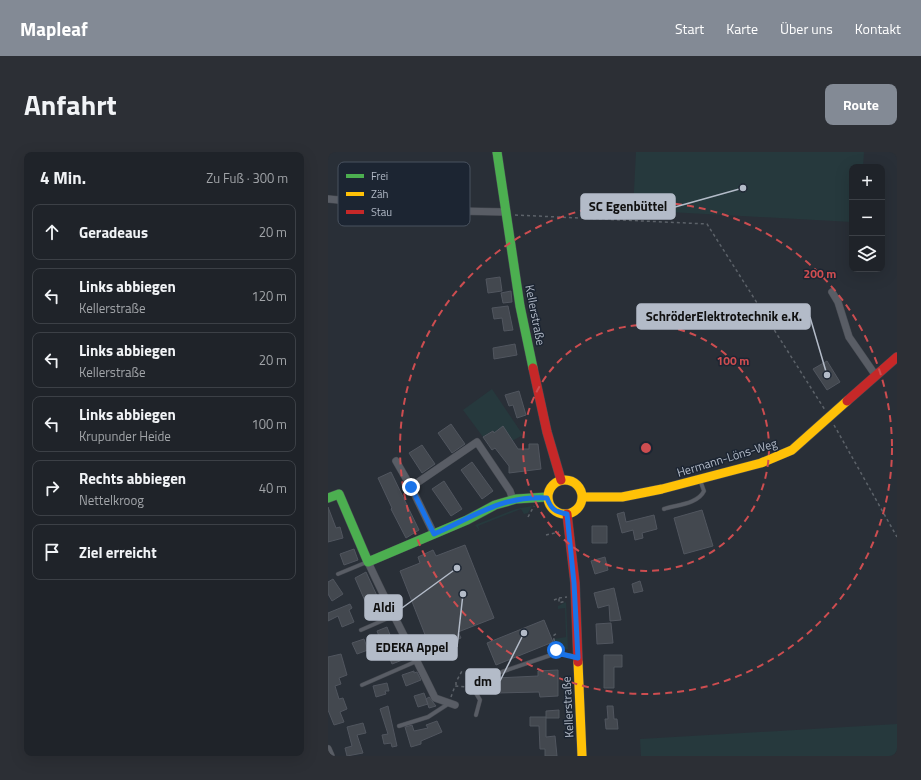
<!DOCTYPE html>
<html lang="de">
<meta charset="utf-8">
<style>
body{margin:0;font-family:"Titillium Web",sans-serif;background:#2c2f35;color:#f1f3f6}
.controls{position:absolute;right:12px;top:12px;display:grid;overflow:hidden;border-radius:8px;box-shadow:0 4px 16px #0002}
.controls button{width:36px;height:36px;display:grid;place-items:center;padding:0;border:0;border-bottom:1px solid #3c4046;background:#1f2329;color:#f1f3f6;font:20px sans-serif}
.stop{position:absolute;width:12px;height:12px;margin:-9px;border:3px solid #1a73e8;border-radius:50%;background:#fff}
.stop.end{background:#1a73e8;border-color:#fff;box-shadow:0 1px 4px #0008}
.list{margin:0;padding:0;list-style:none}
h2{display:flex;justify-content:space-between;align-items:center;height:52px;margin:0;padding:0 16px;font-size:17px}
h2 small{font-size:13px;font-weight:400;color:#a1a4a8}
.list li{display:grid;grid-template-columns:26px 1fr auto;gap:12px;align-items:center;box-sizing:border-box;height:56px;margin:0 8px 8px;padding:0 8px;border:1px solid #3c4046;border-radius:8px}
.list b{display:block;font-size:15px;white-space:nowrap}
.list p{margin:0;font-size:13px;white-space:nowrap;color:#a1a4a8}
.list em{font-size:13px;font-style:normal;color:#a1a4a8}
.icon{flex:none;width:22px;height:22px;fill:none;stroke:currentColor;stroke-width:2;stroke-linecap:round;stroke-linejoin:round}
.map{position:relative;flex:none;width:569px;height:604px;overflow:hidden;border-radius:8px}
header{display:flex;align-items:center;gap:24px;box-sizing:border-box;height:56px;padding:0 20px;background:#838a95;color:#fff}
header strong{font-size:19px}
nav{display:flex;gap:22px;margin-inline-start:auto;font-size:14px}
.intro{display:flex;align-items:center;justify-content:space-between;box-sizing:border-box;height:96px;padding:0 24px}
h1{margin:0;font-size:28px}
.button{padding:10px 18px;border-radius:8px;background:#838a95;color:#fff;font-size:14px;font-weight:700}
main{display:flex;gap:24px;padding:0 24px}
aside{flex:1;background:#1f2329;border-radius:8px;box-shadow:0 4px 16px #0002}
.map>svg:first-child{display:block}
.green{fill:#26393d}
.building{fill:#43484f;stroke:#51565f}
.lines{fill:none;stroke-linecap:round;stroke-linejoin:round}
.lane-casing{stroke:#474b52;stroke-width:4.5}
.street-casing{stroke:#474b52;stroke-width:8}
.fast-casing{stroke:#474b52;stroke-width:10}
.slow-casing{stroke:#474b52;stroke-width:10}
.jam-casing{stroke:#474b52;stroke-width:10}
.path{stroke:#5c6269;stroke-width:1.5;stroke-dasharray:3 3;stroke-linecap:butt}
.lane{stroke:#595d65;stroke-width:3.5}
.street{stroke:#595d65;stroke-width:7}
.fast{stroke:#4caf50;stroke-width:9}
.slow{stroke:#ffc107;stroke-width:9}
.jam{stroke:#c62828;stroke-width:9}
.route{stroke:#1a73e8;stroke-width:5}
.ring{fill:none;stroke:#cd4d50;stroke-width:2;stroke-dasharray:7 5}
.labels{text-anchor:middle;stroke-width:3;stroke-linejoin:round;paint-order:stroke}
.street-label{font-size:12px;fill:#b3bbc8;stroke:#1c2532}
.key{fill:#1c2532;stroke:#49525f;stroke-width:1}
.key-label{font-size:11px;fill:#b3bbc8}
.centre{fill:#cd4d50;stroke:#1c2532;stroke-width:2}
.ring-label{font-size:12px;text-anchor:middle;font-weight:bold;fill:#cd4d50;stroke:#1c2532;stroke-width:3;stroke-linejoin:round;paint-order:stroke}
.leader{fill:none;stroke:#b3bbc8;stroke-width:1.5}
.callout-dot{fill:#b3bbc8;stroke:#1c2532;stroke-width:1.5}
.callout{fill:#b3bbc8;stroke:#b3bbc8;stroke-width:1.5}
.callout-label{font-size:13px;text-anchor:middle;font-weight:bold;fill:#111}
</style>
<header>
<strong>Mapleaf</strong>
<nav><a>Start</a><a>Karte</a><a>Über uns</a><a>Kontakt</a></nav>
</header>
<div class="intro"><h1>Anfahrt</h1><a class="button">Route</a></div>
<main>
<aside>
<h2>4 Min.<small>Zu Fuß · 300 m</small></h2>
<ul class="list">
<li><svg class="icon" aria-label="ahead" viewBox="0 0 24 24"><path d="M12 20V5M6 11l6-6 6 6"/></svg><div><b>Geradeaus</b></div><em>20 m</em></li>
<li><svg class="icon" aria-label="left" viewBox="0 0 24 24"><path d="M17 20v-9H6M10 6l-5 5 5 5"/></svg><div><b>Links abbiegen</b><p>Kellerstraße</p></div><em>120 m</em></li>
<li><svg class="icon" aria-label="left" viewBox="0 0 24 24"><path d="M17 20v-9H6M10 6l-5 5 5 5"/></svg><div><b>Links abbiegen</b><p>Kellerstraße</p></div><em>20 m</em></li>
<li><svg class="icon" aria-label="left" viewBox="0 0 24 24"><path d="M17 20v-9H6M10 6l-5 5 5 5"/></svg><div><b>Links abbiegen</b><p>Krupunder Heide</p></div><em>100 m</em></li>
<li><svg class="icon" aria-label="right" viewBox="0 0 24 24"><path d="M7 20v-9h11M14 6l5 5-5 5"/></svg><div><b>Rechts abbiegen</b><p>Nettelkroog</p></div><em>40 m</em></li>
<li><svg class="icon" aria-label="arrive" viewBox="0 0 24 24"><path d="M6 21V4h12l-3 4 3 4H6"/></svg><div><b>Ziel erreicht</b></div></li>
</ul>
</aside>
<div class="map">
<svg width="569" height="604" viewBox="0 0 569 604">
<rect width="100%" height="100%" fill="#292f37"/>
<!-- green -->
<path class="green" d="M308,0H536L535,15H524V70L305,58Z
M164,237L195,283L184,289L175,274L166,281L164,279L155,285L135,258Z
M204,354L200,361L196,362L193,357L150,374L152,379L147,373L188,357Z
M238,450L240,497H236V493H230L229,497L226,487L238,485L237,456L230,457V454Z
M569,572V604H313L312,587Z"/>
<!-- building -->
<path class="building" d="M172,125L174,139L160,141L158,127Z
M183,139L184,150L175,151L173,141Z
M180,154L185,178L176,179L174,166L166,167L164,156Z
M187,192L189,203L166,207L165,196Z
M499,209L512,230L499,238L485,217Z
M191,239L198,263L189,266L185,253L181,254L177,243Z
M123,272L137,292L124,301L110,281Z
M175,274L190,297H201V292H210L213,317L181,321V314L167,296L164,298L155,285L165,279L166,281Z
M94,293L107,312L94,321L81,301Z
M144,310L165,339L154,347L133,318Z
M63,320L91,378L78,386L63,357L64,356L50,326Z
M116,329L134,357L123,364L104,337Z
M0,355L8,376L12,375L15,386L0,390Z
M374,358L385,394L356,402L346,366Z
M296,360L298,370L326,363L329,377L314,381L315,386L307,388L305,378L294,381L289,362Z
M264,374H279V391H264Z
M137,393L166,466L130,480L133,486L103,498L72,419L92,411L90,405L105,398L108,404Z
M26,397L30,408L16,413L12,402Z
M277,405L280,418L267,422L263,409Z
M38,420L56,459L44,465L27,426Z
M5,427L15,442L4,449L0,442V430Z
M312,429L315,439L306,441L304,432Z
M286,436L293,468L282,469L281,453L270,456L266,441Z
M22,452L24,456L21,458L26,470L14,475L10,464L0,469V461Z
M216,468L225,490L168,513L159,491Z
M283,471L285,491L269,492L268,472Z
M59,475L64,488L54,492L49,479Z
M36,487L40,498L29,502L24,491Z
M73,497L77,507L64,512L60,502Z
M13,502L19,523L11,526L13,532L7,534L11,547L15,546L19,557L12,560L16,570L6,573L0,558V505Z
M276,503H294V515H286V536H276Z
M230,518V544L212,545L211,540L169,541V526L210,524V519Z
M86,519V521L89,520L93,528L78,534L74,523Z
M59,531L61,539H57L58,542L48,545L45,534Z
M96,541L100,552L90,555L86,544Z
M101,545L108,554L101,556L98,547Z
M60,554L69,594L64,595L63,591L56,592L54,583L60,582L52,557Z
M279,554H285L286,567H289L290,577H278L277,567H280Z
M231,558V566H218V559Z
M202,565H218V585L227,584L229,604H217V597H212L211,574H202Z
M109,569L114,580L93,589V592L83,595L77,575L84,573L86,579L100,576L98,573Z
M35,571L38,581L29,583L35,601L19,604L17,596L24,594L19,575Z"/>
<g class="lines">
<!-- lane casing -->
<g class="lane-casing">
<path id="lane" d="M336,357C348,353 370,352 376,339L372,328
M10,422L39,410
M33,478L65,464
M34,533L89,509
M148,563L152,548L145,536L147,529L229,501L249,505
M71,574L100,565L120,552"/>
</g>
<!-- street casing -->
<g class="street-casing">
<path id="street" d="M0,47L129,59L178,60
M504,140L510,150L521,185L548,224
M68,309L83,335
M106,382L83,335L149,290L182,339L185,348
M40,410C61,456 85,500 107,546L127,553
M0,597L3,604"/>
</g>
<!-- fast casing -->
<g class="fast-casing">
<path id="fast" d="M169,0L192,154L205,216
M0,346L11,342L40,410L139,368L167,353L188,347L219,345"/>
</g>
<!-- slow casing -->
<g class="slow-casing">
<path id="slow" d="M220 345a17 17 0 1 1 34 0a17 17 0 1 1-34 0Z
M254,345H294L334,337L433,311L464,298L519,249
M250,510L254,604"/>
</g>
<!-- jam casing -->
<g class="jam-casing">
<path id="jam" d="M205,216L219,280L233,328
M519,249L569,205
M239,362L247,431L250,510"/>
</g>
<!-- path -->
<path class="path" d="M187,63L379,72L497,258
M506,273L569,385
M200,365L206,354
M218,383L231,380
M231,446L239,445
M226,448L231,446V451L238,449
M228,495L225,484L229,481
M128,533V530L134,519
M123,545L127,534L139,535"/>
<!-- lane -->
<use href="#lane" class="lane"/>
<!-- street -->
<use href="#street" class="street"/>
<!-- fast -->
<use href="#fast" class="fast"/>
<!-- slow -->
<use href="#slow" class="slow"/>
<!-- jam -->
<use href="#jam" class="jam"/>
</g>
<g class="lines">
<!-- route -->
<path class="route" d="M83,335L106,382C145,365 175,343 219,346C223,357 227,360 239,362L246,431L250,506L229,501L228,498"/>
</g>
<!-- distance rings -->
<g class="ring">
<circle cx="318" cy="296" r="123"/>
<circle cx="318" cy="296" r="246"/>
</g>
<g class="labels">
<!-- street labels -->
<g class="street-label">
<text transform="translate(207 163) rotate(79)" y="4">Kellerstraße</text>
<text transform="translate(399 306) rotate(-17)" y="4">Hermann-Löns-Weg</text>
<text transform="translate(240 555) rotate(-93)" y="4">Kellerstraße</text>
</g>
</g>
<!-- legend -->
<rect x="10" y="10" width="132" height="64" rx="6" class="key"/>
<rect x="18" y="22" width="18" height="4" fill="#4caf50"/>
<rect x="18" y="40" width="18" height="4" fill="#ffc107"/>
<rect x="18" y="58" width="18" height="4" fill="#c62828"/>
<g class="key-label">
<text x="43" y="28">Frei</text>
<text x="43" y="46">Zäh</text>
<text x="43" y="64">Stau</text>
</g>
<circle cx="318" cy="296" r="6" class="centre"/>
<g class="ring-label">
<text x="492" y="126">200 m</text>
<text x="405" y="213">100 m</text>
</g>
<!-- callouts -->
<path class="leader" d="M415 36L347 55M499 223L482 165M129 416L74 456M135 442L129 495M196 481L172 529"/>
<g class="callout-dot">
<circle cx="415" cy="36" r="4"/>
<circle cx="499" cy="223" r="4"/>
<circle cx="129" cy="416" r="4"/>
<circle cx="135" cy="442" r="4"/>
<circle cx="196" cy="481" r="4"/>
</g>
<g class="callout">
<rect x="253" y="42" width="94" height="25" rx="4"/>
<rect x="309" y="152" width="173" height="25" rx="4"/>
<rect x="37" y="443" width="37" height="25" rx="4"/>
<rect x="39" y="483" width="90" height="25" rx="4"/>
<rect x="138" y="517" width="34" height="25" rx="4"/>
</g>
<g class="callout-label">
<text x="300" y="59">SC Egenbüttel</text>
<text x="396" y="169">SchröderElektrotechnik e.K.</text>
<text x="56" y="460">Aldi</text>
<text x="84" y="500">EDEKA Appel</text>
<text x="155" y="534">dm</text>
</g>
</svg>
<div class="controls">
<button>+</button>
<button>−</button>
<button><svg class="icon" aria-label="layers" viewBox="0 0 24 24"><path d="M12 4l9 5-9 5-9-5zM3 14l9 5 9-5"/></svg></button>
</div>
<div class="stop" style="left:228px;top:498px"></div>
<div class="stop end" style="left:83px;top:335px"></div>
</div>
</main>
